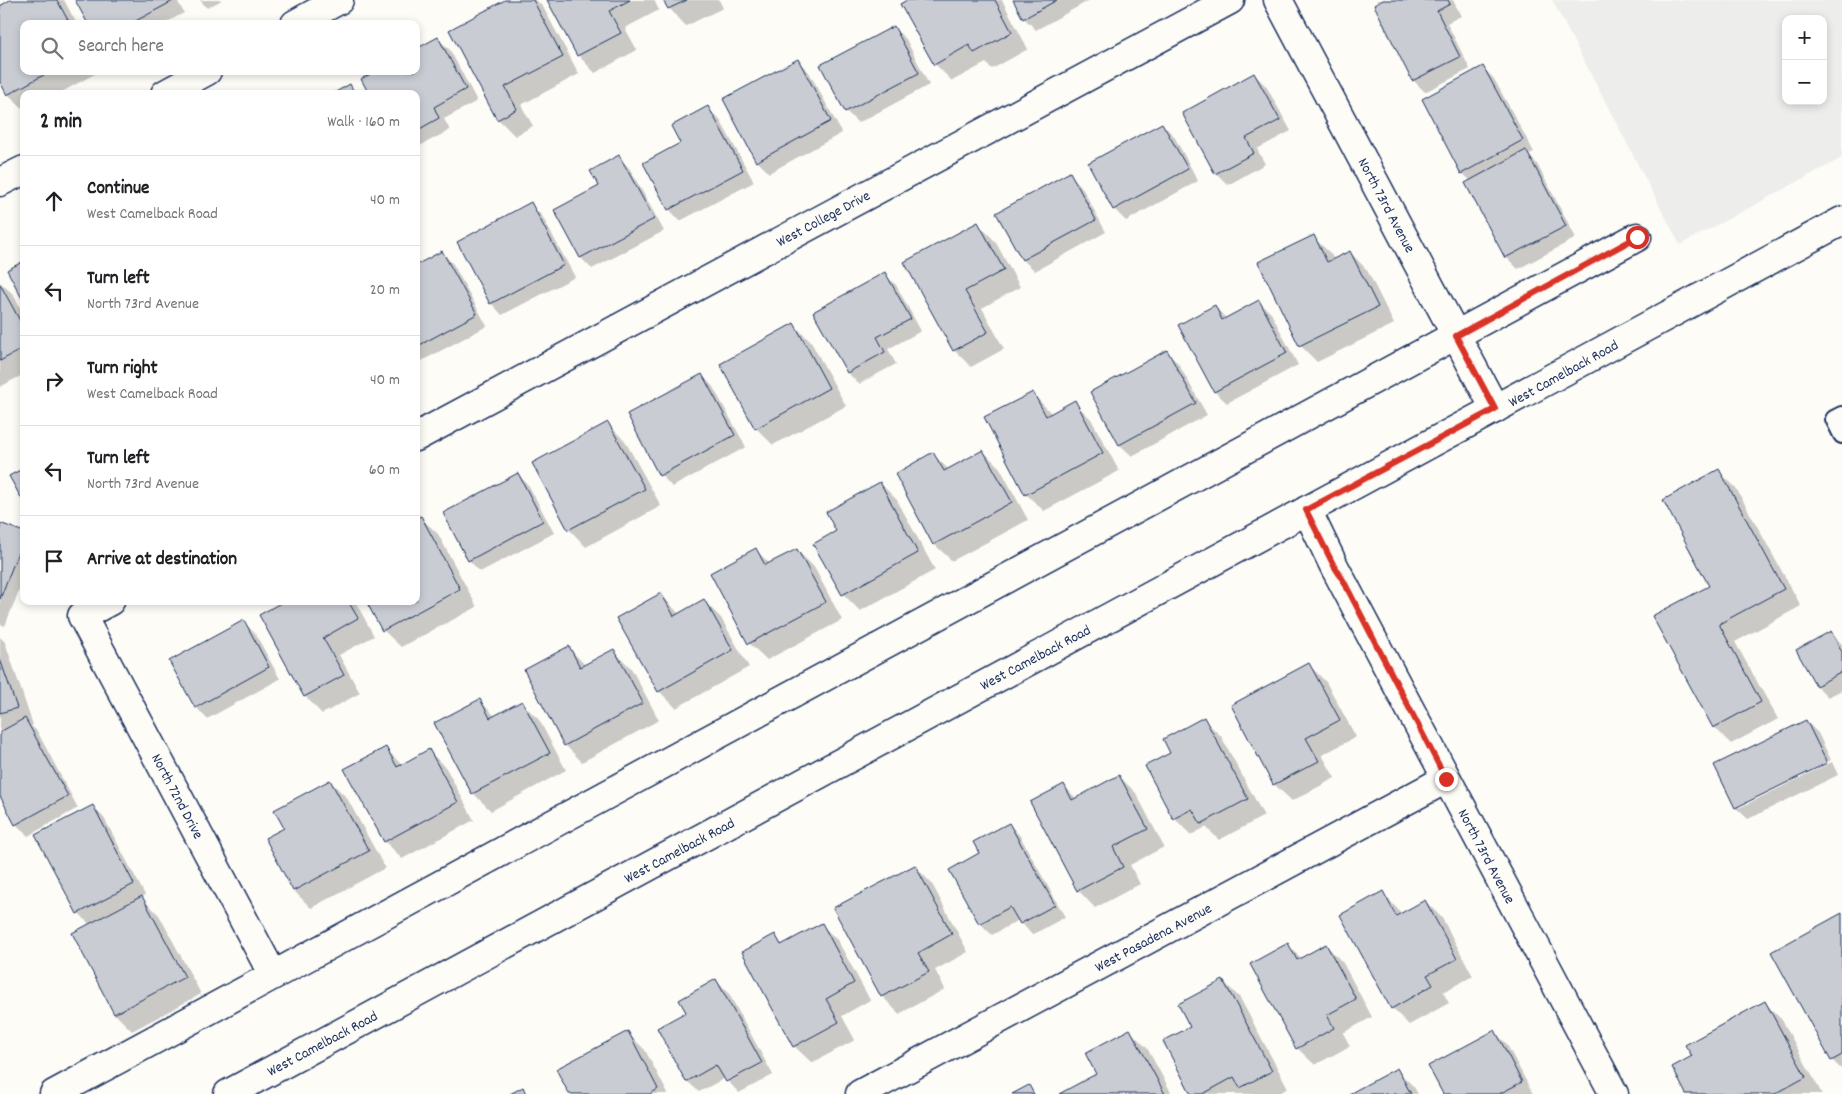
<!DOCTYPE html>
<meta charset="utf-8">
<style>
body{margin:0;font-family:Dekko,sans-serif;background:#f2f2f2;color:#202124}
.controls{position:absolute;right:15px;top:15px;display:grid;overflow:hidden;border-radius:10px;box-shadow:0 2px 8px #0003}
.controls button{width:45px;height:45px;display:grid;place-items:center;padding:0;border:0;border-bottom:1px solid #e0e0e0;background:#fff;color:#202124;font:25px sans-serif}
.stop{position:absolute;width:15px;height:15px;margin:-11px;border:4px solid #d93025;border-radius:50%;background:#fff}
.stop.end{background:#d93025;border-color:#fff;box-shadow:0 1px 5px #0008}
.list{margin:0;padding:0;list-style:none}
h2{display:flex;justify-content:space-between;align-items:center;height:65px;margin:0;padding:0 20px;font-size:21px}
h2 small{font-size:16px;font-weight:400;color:#757577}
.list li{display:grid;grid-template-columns:32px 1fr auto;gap:15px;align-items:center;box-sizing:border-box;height:90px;padding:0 20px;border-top:1px solid #e0e0e0}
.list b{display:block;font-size:19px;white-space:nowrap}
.list p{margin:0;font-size:16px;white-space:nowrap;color:#757577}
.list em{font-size:16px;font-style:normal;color:#757577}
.icon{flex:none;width:28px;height:28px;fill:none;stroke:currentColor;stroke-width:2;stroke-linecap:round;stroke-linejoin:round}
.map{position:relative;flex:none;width:1842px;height:1094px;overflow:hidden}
.search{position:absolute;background:#fff;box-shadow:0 2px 8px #0003;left:20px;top:20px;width:400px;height:55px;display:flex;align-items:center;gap:12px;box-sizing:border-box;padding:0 18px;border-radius:10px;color:#757577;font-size:19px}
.panel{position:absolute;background:#fff;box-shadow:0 2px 8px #0003;left:20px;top:90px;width:400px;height:515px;border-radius:10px}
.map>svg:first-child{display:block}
.built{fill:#edeeec;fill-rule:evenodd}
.shadow{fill:#0003}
.building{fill:#c9ccd3;stroke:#1b2f5e}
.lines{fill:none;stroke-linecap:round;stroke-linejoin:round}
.service-casing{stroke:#1b2f5e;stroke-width:20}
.minor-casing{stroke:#1b2f5e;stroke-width:31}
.primary-casing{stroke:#1b2f5e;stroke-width:31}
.service{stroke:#fdfcf7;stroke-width:16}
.minor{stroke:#fdfcf7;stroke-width:28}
.primary{stroke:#fdfcf7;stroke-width:28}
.route{stroke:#d93025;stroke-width:6}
.labels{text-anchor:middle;stroke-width:5;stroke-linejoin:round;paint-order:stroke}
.street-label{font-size:15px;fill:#1b2f5e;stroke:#fdfcf7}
</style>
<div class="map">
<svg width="1842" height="1094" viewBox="0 0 1842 1094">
<rect width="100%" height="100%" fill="#fdfcf7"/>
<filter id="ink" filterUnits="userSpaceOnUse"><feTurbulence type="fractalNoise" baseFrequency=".02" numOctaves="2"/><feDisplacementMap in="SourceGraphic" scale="10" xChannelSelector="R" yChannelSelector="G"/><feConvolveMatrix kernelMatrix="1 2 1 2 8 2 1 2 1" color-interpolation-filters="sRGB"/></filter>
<g filter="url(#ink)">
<!-- built -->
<path class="built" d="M1552,0H1842V158L1680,245ZM1786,19H1823V101H1786Z"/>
<!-- shadow -->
<path class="shadow" d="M13,0H64L77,24H24V71H100L58,94H24V110L8,94L0,79V7Z
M76,0H177L184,13L163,24H89Z
M200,0H222L207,8Z
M508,0H536L543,7L579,74L521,105L533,126L515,136L498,119Z
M548,0H654L659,10L625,28L637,50L595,73L578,55Z
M665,0H719L723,8L686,26L669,8Z
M910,0H1002L1028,49L992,69L986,63L952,81L935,64Z
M1014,0H1090L1036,30L1024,18Z
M1376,0H1453L1461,16L1447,23L1470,69L1425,92L1413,80L1379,3Z
M894,28L906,39L929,85L858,123L846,111L822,66Z
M438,39L450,50L477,101L444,119L450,130L416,148V71Z
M797,60L809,72L842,133L769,173L757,161Z
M1483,67L1494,79L1534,152L1529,155L1537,164L1576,238L1518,269L1506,257L1471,181L1462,173Z
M1254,74L1266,86L1291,131L1257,149L1265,164L1228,185L1216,173Z
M708,108L720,120L754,182L680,221L669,209L681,143Z
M1162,124L1174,136L1198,181L1126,221L1114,209Z
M619,157L630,169L664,231L592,269L581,258L556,211L600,187Z
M1070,174L1081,186L1106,232L1035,271L1023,260L997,213Z
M531,204L542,216L575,277L502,315L491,303Z
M978,224L995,241L1020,287L982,308L1004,349L971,367L954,350Z
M1313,237L1331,254L1334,260L1350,252L1367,270L1394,324L1317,362L1300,345Z
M442,252L453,264L487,326L416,364V266Z
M884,274L896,285L921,331L888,349L896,364L859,384L848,373Z
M0,282L13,294L24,315V374L0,387Z
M1259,302L1271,313L1298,365L1227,403L1215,392L1180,326L1215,307L1227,319Z
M794,325L811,342L846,406L773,445L756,428Z
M1166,352L1178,363L1207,415L1132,456L1120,445L1091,392Z
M702,375L713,387L746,447L672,487L661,475L628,415Z
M1033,394L1052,414L1074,402L1091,419L1119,471L1044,511L1026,494Z
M608,424L625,441L661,506L586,547L569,529L533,464Z
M983,451L1000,468L1028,520L952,561L934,544L933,454L949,470Z
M1719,471L1736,488L1801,606L1735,642L1778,719L1731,744L1714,727L1711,586Z
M518,474L529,486L554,533L480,572L469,560Z
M880,483L897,500L935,570L860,611L843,594L838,531Z
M420,517L438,534L477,607L401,647L383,630L368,601H416Z
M0,524L24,533V578L5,626L0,624Z
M756,550L770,564L797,550L814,567L842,620L767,660L749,643L712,573Z
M661,594L679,614L703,600L721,618L749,667L676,708L659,691Z
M287,601H355L374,636L339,655L360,693L322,714L305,696Z
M243,622L255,633L280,679L207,719L196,707Z
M1831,633L1842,644V690L1828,697L1817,686Z
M0,637L5,642L33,725L31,726L37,731L78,808L28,836L16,824L0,793Z
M568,647L585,665L614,651L631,668L659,720L582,762L565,745Z
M1309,665L1326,682L1356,737L1322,755L1335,778L1292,801L1274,784L1232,706Z
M479,700L496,717L522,703L539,720L566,770L491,811L473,793L436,724Z
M1203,719L1221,736L1264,816L1219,840L1206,827L1191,835L1174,818L1172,753Z
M1806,721L1818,733L1831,760L1739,805V808L1832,762L1838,775L1748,819L1736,808L1716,766Z
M385,748L402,765L429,751L446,768L474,820L402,859L385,841Z
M1119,776L1136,793L1164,847L1130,865L1140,884L1095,908L1078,890L1031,802L1063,785L1077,799Z
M330,781L347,798L385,868L311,908L294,891L285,829Z
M92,806L104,818L145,895L141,897L159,915L201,994L132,1031L115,1014L73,933L90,925L79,913Z
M1009,824L1020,836L1065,917L1032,935L1019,920L992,935L980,923L981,854Z
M915,866L932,884L968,952L935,970L945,989L899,1014L882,996L835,908Z
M1383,893L1402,914L1425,901L1442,918L1473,976L1443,992L1449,1003L1409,1025L1392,1008Z
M1842,915V1070L1832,1060Z
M821,924L838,941L870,1000L842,1016L855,1040L812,1063L794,1046L774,936L783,945Z
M1288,945L1302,959L1326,945L1343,963L1372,1017L1343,1033L1350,1046L1315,1065L1297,1048Z
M716,981L728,992L773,1075L739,1093L725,1078L699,1092L687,1081L688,1013Z
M1223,981L1240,998L1288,1088L1278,1094H1193L1192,1028Z
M1765,1003L1782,1020L1822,1094H1687L1694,1057Z
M1130,1031L1147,1048L1172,1094H1061L1098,1074Z
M1494,1032L1506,1043L1533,1094H1445Z
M628,1033L645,1050L668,1094H570Z
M1397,1070L1414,1087L1418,1094H1352Z"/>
<!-- building -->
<path class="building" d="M10,0H57L70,24H24V71H51L7,95L0,82V6Z
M75,0H173V1L130,24H88Z
M505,0H533L563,57L505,87L517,109L497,120L449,30Z
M547,0H630L609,11L621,33L577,56Z
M663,0H687L668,9Z
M907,0H995L1012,32L974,53L969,45L934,65L900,4Z
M1013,0H1057L1023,19Z
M1383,0H1448L1450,4L1437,11L1460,57L1412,81L1374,5Z
M894,26L919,73L845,112L820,65Z
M438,37L466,89L434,107L439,118L416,131V94H369L361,79L376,71H416V49Z
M798,59L831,121L756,162L723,99Z
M1483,66L1523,140L1461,174L1422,99Z
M1254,73L1280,120L1246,138L1254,153L1215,174L1182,113Z
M350,84L355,94H332Z
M708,106L743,170L668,210L643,163L680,143L671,126Z
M1162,123L1188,169L1113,210L1088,163Z
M1526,150L1566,226L1505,258L1465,183Z
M619,155L654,219L580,258L554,210L599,186L590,171Z
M1070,172L1096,220L1022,260L996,213Z
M531,202L564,265L490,304L457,242Z
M978,222L1004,270L965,291L988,332L953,351L904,262Z
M1314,235L1327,262L1350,251L1378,307L1299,346L1258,262Z
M442,251L477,314L416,347V265Z
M24,261V302L7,270Z
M885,272L911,319L877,337L885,352L847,373L813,312Z
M0,284L24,328V348L0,361Z
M1259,300L1287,353L1214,392L1178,325L1215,305L1222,320Z
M794,323L829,388L755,429L720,364Z
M1167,350L1196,403L1119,445L1090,392Z
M702,374L735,435L659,476L627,414Z
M1033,392L1046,416L1075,400L1103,453L1025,495L984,417Z
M608,422L645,489L568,530L532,463Z
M983,450L1012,502L933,545L895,474L933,452L944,471Z
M24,468V503L9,476Z
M1719,469L1784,589L1719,624L1761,702L1713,728L1652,616L1709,586L1663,500Z
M518,473L543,521L468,561L443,513Z
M880,482L918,553L842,595L813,544L836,531L826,512Z
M421,516L460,589L382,631L366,601H416V518Z
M0,523L24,532V537L0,599Z
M756,548L765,565L797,549L826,602L748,644L710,573Z
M661,593L674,616L704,599L733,650L658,692L616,618Z
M284,601H348L358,618L323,638L344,675L304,697L259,615Z
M244,620L269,667L195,708L169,661Z
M1831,631L1842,652V672L1816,686L1796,650Z
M569,646L580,667L614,649L643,703L564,746L524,670Z
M0,659L17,708L0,713Z
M1309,663L1340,720L1306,738L1319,761L1273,785L1231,705Z
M480,699L490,718L522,701L550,753L472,794L434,723Z
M1204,717L1248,799L1201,824L1192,809L1173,819L1145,766L1170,753L1163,739Z
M25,718L68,796L15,825L0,796V732Z
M1806,720L1827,763L1735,808L1714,765Z
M386,747L397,767L429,749L458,802L384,842L344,769Z
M1119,775L1148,829L1113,847L1123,867L1077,891L1030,802L1064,784L1072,800Z
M330,780L369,851L293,891L265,838L284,828L274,810Z
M93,805L134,884L77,914L35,835Z
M1009,823L1055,905L1020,924L1010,907L979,924L949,870L979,853L973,842Z
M915,865L952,934L918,953L929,972L881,997L833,908Z
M1383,891L1396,916L1425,900L1457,959L1427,975L1433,985L1391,1009L1340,915Z
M142,896L185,977L114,1014L72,933Z
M1842,913V1055L1831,1061L1771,952Z
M822,923L854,983L826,999L839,1022L793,1047L742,952L775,934L781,945Z
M1288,943L1297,960L1326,944L1356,999L1327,1015L1334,1028L1296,1049L1250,964Z
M716,979L762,1063L726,1082L716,1065L686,1082L657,1028L686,1012L679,1000Z
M1223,980L1272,1071L1240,1088L1234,1077L1203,1094H1191L1163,1041L1190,1027L1178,1004Z
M1765,1001L1806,1077L1775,1094H1686L1672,1067L1692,1056L1685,1045Z
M1130,1029L1165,1094H1059L1096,1074L1085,1053Z
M1495,1030L1522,1082L1499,1094H1443L1428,1066Z
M628,1031L658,1089L650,1094H569L556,1069Z
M1397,1068L1411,1094H1349Z
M1029,1085L1034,1094H1012Z
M523,1087L526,1094H510Z"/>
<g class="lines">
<!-- service casing -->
<g class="service-casing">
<path id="service" d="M1842,415L1834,419L1842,435"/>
</g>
<!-- minor casing -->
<g class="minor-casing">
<path id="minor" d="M1278,0L1495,409
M295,24L339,0
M165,94L207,71
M0,182L24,170
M416,437L1230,0
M1307,510L1334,566L1614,1094
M110,601L82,616L273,975
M54,1094L1637,237
M860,1094L1446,779"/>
</g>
<!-- primary casing -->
<g class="primary-casing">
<path id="primary" d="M228,1094L1842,221"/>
</g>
<!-- service -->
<use href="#service" class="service"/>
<!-- minor -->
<use href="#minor" class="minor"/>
<!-- primary -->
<use href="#primary" class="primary"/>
</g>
</g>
<g class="lines" filter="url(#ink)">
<!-- route -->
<path class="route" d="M1446,779L1343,580L1334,566L1306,510L1495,409L1456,336L1637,237"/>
</g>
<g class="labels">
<!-- street labels -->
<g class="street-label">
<text transform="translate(1387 205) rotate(62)" y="5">North 73rd Avenue</text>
<text transform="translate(823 218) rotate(-28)" y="5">West College Drive</text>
<text transform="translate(1563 373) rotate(-29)" y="5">West Camelback Road</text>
<text transform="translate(1035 657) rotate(-28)" y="5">West Camelback Road</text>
<text transform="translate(178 796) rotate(62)" y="5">North 72nd Drive</text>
<text transform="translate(679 850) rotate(-28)" y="5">West Camelback Road</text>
<text transform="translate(1487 856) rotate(62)" y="5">North 73rd Avenue</text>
<text transform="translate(1153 937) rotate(-28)" y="5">West Pasadena Avenue</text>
<text transform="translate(322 1043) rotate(-28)" y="5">West Camelback Road</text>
</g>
</g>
</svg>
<div class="controls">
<button>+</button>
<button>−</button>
</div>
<div class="stop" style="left:1637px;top:237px"></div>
<div class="stop end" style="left:1446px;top:779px"></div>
<div class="search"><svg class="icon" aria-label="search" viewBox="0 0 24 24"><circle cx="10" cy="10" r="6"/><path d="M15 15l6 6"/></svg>Search here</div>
<section class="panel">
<h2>2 min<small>Walk · 160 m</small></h2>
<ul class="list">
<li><svg class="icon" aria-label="ahead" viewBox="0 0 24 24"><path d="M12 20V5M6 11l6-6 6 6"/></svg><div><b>Continue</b><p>West Camelback Road</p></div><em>40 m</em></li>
<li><svg class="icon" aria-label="left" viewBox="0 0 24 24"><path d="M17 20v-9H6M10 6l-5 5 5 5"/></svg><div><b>Turn left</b><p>North 73rd Avenue</p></div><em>20 m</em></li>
<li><svg class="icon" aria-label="right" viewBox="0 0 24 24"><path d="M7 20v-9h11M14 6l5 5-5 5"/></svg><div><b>Turn right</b><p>West Camelback Road</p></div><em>40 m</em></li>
<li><svg class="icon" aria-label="left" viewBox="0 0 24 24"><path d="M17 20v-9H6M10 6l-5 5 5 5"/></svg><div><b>Turn left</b><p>North 73rd Avenue</p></div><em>60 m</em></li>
<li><svg class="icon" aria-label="arrive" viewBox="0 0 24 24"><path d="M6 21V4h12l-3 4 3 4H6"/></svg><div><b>Arrive at destination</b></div></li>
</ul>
</section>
</div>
